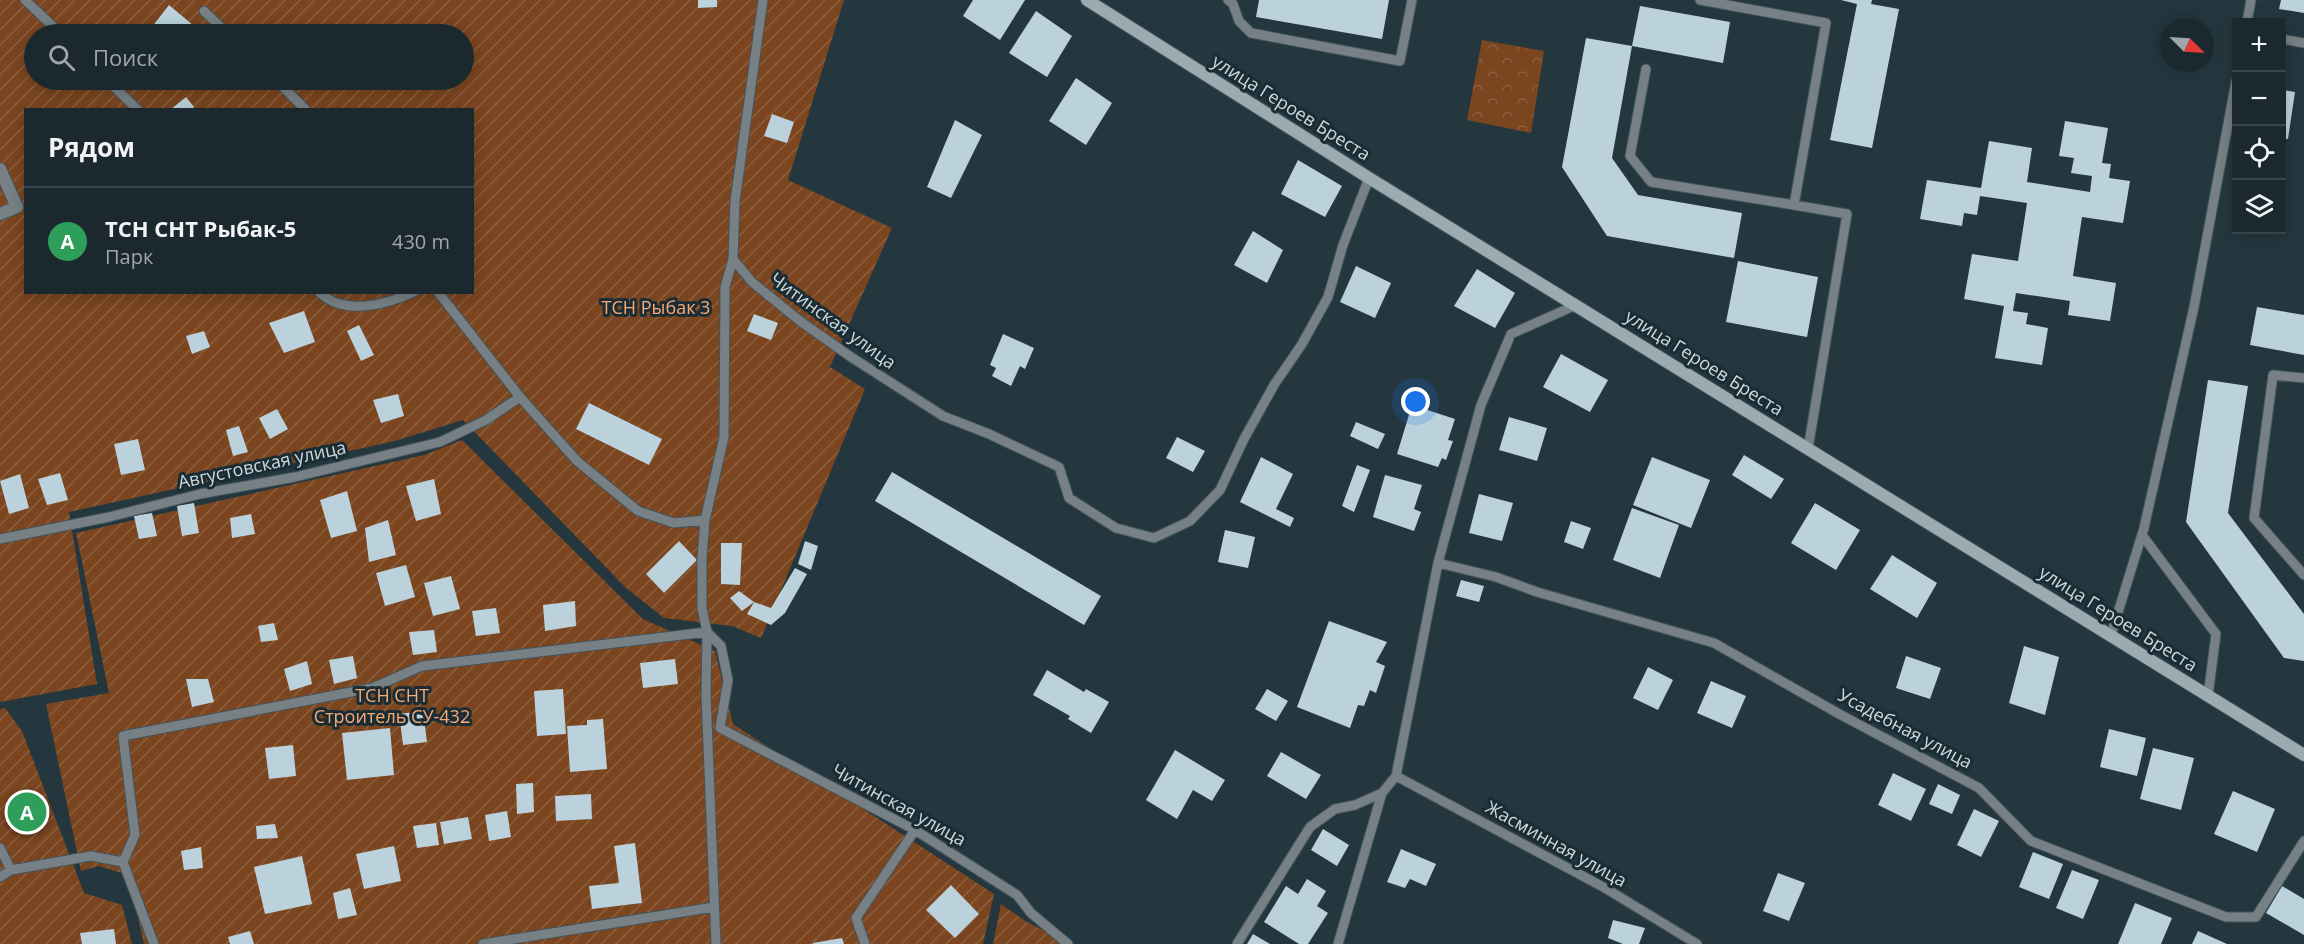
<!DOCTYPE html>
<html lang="ru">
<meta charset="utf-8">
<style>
body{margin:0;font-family:"Open Sans",sans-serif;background:#243137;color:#f1f3f6}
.controls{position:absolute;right:18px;top:18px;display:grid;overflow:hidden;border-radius:0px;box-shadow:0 3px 15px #0003}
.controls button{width:54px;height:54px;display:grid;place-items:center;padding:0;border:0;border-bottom:2px solid #39454b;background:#1b292f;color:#f1f3f6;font:30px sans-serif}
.compass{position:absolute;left:2160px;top:18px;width:54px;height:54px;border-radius:50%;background:#1b292f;box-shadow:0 3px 15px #0003;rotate:114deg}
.you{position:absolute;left:1416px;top:402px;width:21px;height:21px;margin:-15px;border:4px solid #fff;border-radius:50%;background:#1a73e8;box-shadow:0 0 0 9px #1a73e833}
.badge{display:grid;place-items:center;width:39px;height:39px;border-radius:50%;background:#8c9099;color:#fff;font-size:20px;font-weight:700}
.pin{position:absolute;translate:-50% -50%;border:3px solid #fff;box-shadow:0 2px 6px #0006}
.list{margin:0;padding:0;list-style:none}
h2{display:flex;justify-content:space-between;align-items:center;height:78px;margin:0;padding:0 24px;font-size:26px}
h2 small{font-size:20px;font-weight:400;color:#a0a6aa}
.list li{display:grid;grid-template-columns:39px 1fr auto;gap:18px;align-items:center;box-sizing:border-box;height:108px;padding:0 24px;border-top:2px solid #39454b}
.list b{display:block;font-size:22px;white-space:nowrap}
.list p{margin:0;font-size:20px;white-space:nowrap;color:#a0a6aa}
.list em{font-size:20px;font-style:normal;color:#a0a6aa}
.icon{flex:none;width:33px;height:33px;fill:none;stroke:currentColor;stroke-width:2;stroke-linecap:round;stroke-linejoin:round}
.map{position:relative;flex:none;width:2304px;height:944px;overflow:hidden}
.search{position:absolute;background:#1b292f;box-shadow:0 3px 15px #0003;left:24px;top:24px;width:450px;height:66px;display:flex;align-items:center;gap:15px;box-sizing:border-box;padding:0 21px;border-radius:33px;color:#a0a6aa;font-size:22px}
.panel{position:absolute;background:#1b292f;box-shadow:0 3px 15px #0003;left:24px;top:108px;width:450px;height:186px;border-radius:0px}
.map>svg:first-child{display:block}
.park{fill:url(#park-crowns)}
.garden{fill:url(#garden-furrows);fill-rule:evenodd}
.building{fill:#bbd2dc}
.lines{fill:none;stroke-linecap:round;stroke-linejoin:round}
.lane-casing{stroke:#43545c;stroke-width:11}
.street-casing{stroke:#43545c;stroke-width:14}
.secondary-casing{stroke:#43545c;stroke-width:14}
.lane{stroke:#778084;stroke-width:9}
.street{stroke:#778084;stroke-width:12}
.secondary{stroke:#9cabb2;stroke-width:12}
.labels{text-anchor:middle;stroke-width:6;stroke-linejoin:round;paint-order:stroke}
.street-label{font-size:18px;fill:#ced9de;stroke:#1a2d35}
.park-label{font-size:18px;fill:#faa973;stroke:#1a2d35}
</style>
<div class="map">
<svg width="2304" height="944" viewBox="0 0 2304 944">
<defs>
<pattern id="park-crowns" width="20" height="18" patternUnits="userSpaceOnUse" patternTransform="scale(1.5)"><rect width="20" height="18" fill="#7a451f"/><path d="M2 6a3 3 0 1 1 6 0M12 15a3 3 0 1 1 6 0" fill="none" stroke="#8c5f3f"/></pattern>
<pattern id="garden-furrows" width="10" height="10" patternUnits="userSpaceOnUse" patternTransform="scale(1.5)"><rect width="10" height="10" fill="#7a451f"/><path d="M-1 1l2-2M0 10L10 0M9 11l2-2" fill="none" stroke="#8c5f3f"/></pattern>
</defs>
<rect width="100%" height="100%" fill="#24373f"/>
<!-- park -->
<path class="park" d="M1482,40L1544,51L1531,133L1467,120Z"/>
<!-- garden -->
<path class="garden" d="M0,0H844L788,180L892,228L830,367L865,389L761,638L732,626L664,618L626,588L463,420L395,441L69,512L97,684L0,702ZM34,34H464V80H34ZM26,110H472V292H26Z
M462,440L643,619L715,651L733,724L994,894L983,944H144L128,875L99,866L81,871L46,704L109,693L76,533L424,455Z
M5,708L22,731L84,893L122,905L132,944H0V709Z
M1001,904L1027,922L1071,944H993Z"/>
<!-- building -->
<path class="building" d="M698,0H717V7L698,8Z
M973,0H1025L1000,40L963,16Z
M1259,0H1389L1382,39L1256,17Z
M1841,0H1872L1871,4L1899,9L1872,148L1830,140L1857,4Z
M2281,0H2304V13L2279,9Z
M169,5L194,26L188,34H166L163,32L161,34H151L148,32Z
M1640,6L1730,22L1723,63L1632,46Z
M1036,11L1072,36L1047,77L1009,53Z
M1586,38L1632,46L1612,158L1638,195L1742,213L1734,258L1607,236L1562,167Z
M1076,78L1112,103L1086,145L1049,121Z
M2282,90L2295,92L2288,139L2282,138Z
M186,97L194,107L192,110H170Z
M772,114L794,122L787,143L764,136Z
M955,120L982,135L951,198L927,187Z
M2065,121L2108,128L2102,163L2111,164L2109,178L2130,181L2123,223L2082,217L2073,276L2116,283L2110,321L2068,315L2070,301L2016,293L2013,311L2028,313L2026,324L2048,328L2042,365L1995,358L2004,306L1964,299L1972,254L2018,261L2027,203L1980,196L1977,215L1964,213L1962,226L1920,219L1927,180L1981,188L1989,141L2032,148L2027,182L2090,192L2092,176L2071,173L2074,158L2059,156Z
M1298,160L1342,186L1325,217L1281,194Z
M1253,231L1283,250L1267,283L1234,265Z
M1738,261L1818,277L1807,337L1726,322Z
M1356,266L1391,283L1375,318L1340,302Z
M1477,269L1515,293L1495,328L1454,306Z
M2257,307L2304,315V355L2250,345Z
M304,311L315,342L284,353L269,323Z
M754,314L778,323L771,340L747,331Z
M359,325L374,355L361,361L347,331Z
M204,331L210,347L192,354L186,336Z
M1003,334L1034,348L1025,369L1020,366L1011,386L992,376L996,368L990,365Z
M1561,354L1608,380L1590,412L1543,387Z
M2208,380L2248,386L2228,513L2304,614V661L2284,658L2186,522Z
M398,394L404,416L381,423L373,400Z
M589,403L662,439L649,465L576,429Z
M1412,405L1455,419L1448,440L1453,441L1446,460L1442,458L1438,467L1397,454Z
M277,409L288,429L270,439L259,418Z
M1509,417L1547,428L1537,461L1499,450Z
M1356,422L1385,434L1378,449L1350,436Z
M239,426L248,452L233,456L226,430Z
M1177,437L1205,451L1193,472L1166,458Z
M138,439L145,470L121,475L114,444Z
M1744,455L1784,479L1771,499L1732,475Z
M1261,457L1293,474L1276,509L1294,518L1290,527L1240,502Z
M1652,457L1710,480L1691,528L1633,505Z
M1357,465L1370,470L1354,512L1342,506Z
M892,472L1101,596L1084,625L875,501Z
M60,473L68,500L47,505L38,479Z
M20,474L29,508L9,514L0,481Z
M1385,475L1422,485L1414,509L1421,512L1414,531L1373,517Z
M434,479L441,514L416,521L406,486Z
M347,491L357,531L331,538L320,500Z
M1479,494L1513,503L1502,541L1469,533Z
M194,503L199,533L182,536L177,506Z
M1815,503L1860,530L1836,570L1791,543Z
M1632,508L1679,525L1660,578L1613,560Z
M152,513L157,536L139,539L134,516Z
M251,514L255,534L232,538L230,518Z
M388,520L396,555L369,562L365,528Z
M1571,521L1591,528L1583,549L1564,542Z
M1225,530L1255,537L1248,568L1218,562Z
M679,541L697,560L664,593L646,574Z
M805,541L818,546L811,570L798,564Z
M721,543H742L740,585L721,584Z
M1892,555L1937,583L1917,618L1870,589Z
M406,565L415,597L385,606L376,573Z
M795,568L807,574L785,613L771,625L747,614L754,602L771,608Z
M451,576L460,609L433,616L424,583Z
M1461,580L1484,586L1479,602L1456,596Z
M739,591L754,602L742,611L730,598Z
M575,601L576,626L545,631L543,605Z
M496,608L500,633L476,636L472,611Z
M1329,621L1387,642L1376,662L1385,666L1376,693L1370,690L1364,706L1358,705L1350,728L1297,707Z
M274,623L278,640L261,642L258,626Z
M434,630L437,652L413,655L409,632Z
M2024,646L2059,657L2045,715L2009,703Z
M353,656L357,678L334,684L329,660Z
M1906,656L1941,668L1930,699L1896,688Z
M675,659L678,684L643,688L640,663Z
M307,661L312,684L290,691L284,669Z
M1648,667L1673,680L1658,710L1633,698Z
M1047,670L1084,692L1086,689L1109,702L1091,733L1068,719L1070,716L1033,695Z
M186,679H208L214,702L192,707Z
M1711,681L1746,696L1732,728L1697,713Z
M563,689L566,734L537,736L534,691Z
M1267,689L1288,701L1276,721L1255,709Z
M423,711L427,742L403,745L399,714Z
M603,719L607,769L570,772L567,726L587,725V720Z
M390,728L394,775L347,780L342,733Z
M2109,729L2146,738L2137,776L2100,767Z
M293,745L296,776L269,779L265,748Z
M2153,748L2194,758L2181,810L2140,799Z
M1175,750L1225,780L1212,801L1193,790L1177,819L1146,800Z
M1281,752L1321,775L1306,799L1267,776Z
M1893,773L1926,789L1911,821L1878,805Z
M533,783L534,812L517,814L516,784Z
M1938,784L1960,795L1952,814L1929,804Z
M2233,791L2275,809L2257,852L2214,834Z
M591,794L592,819L556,821L555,796Z
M1974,809L1999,821L1981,857L1957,845Z
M507,811L511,837L489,841L485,815Z
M468,817L472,839L444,844L440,822Z
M436,823L439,845L417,848L413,826Z
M275,824L278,838L257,839L256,826Z
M1323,829L1349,845L1337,866L1311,850Z
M635,843L642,903L592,909L589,886L619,883L614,846Z
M394,846L401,881L364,889L356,854Z
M201,847L203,868L184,870L181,851Z
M1401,849L1436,864L1426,886L1410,879L1405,888L1387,882Z
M2033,852L2063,864L2049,899L2019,887Z
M302,856L312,904L265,914L254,867Z
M2072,870L2099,880L2083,919L2056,908Z
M1778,873L1805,883L1789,921L1763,911Z
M1307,879L1326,891L1317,906L1328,913L1308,944H1299L1264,922L1286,886L1298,894Z
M951,885L979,914L955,938L926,910Z
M2282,886L2304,899V935L2266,913Z
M350,888L357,915L338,919L333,893Z
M2135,903L2172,918L2161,944H2118Z
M1613,920L1645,928L1639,944H1623L1608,938Z
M114,929L116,944H82L80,933Z
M250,931L254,944H230L228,937Z
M2198,931L2227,944H2192Z
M1253,934L1270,944H1247Z
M842,938L844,944H813V943Z"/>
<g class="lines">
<!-- lane casing -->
<g class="lane-casing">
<path id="lane" d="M25,0L61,34
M1228,0L1233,4L1239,21L1251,33L1400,61L1412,0
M1700,0L1826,23L1794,205L1847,214L1808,449
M204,11L228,34
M2247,22L2251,0
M2282,39L2304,43
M1646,69L1630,156L1651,182L1794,205
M107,80L138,110
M276,80L306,110
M733,259L735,201L763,0
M319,292C344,316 385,305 414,292
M438,292L520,397L577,461L638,511L674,523L705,520
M2304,378L2273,375L2254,518L2304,575
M2142,535L2216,634L2208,696
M0,539L109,517L200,494L295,477L440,442L486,420L520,397
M1438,563L1496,577L1537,592L1714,643L1841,715L1979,788L2031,841L2226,917H2256L2304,841
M2111,635L2144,528L2194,307L2236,81
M1396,776L1605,888L1697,944
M0,848L11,870
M123,862L135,835L123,736L372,688L422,666L707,632L706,695L716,944
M123,862L154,944
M0,877L11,870L91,856L123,862
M483,944L714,907
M865,944L856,918L915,830
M1068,944L1031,913L1017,895L915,830L720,728L728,680L721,646L707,632L702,608V558L705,520L724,437L725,287L733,259L752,282L800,321L851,357L943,416L989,434L1059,467L1069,498L1116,528L1154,538L1190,521L1220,490L1244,439L1274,385L1302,344L1328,297L1343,245L1369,178
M1237,944L1310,827L1335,809L1355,805L1382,793
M1338,944L1382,793L1396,776L1438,563L1481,405L1511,334L1576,305"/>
</g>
<!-- street casing -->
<g class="street-casing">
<path id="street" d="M0,169L17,207L0,214"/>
</g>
<!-- secondary casing -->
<g class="secondary-casing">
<path id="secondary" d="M1087,0L1369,178L2304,755"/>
</g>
<!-- lane -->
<use href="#lane" class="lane"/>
<!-- street -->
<use href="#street" class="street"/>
<!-- secondary -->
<use href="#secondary" class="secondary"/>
</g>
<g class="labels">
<!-- street labels -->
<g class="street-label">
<text transform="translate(1291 108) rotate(32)" y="6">улица Героев Бреста</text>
<text transform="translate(833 321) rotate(36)" y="6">Читинская улица</text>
<text transform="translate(1704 363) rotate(32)" y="6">улица Героев Бреста</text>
<text transform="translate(262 465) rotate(-12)" y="6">Августовская улица</text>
<text transform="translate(2118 619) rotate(32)" y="6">улица Героев Бреста</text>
<text transform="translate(1905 729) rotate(28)" y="6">Усадебная улица</text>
<text transform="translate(899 805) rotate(29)" y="6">Читинская улица</text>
<text transform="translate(1556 844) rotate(29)" y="6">Жасминная улица</text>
</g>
<!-- park labels -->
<g class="park-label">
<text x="656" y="314">ТСН Рыбак 3</text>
<text x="392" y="702">ТСН СНТ<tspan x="392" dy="21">Строитель СУ-432</tspan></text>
</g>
</g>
</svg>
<div class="controls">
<button>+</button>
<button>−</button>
<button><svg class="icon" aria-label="locate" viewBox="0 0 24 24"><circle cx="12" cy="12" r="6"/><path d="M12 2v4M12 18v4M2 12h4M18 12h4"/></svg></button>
<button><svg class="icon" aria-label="layers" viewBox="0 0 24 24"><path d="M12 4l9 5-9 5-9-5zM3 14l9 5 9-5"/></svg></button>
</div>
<svg class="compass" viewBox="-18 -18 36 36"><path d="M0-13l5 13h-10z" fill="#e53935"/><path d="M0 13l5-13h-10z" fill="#a0a6aa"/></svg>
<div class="you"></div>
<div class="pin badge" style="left:27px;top:812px;background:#2e9e5b">A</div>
<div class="search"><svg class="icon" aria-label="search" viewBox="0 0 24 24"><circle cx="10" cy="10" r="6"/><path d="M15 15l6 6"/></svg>Поиск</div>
<section class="panel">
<h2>Рядом<small></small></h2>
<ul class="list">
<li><span class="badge" style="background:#2e9e5b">A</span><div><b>ТСН СНТ Рыбак-5</b><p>Парк</p></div><em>430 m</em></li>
</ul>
</section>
</div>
